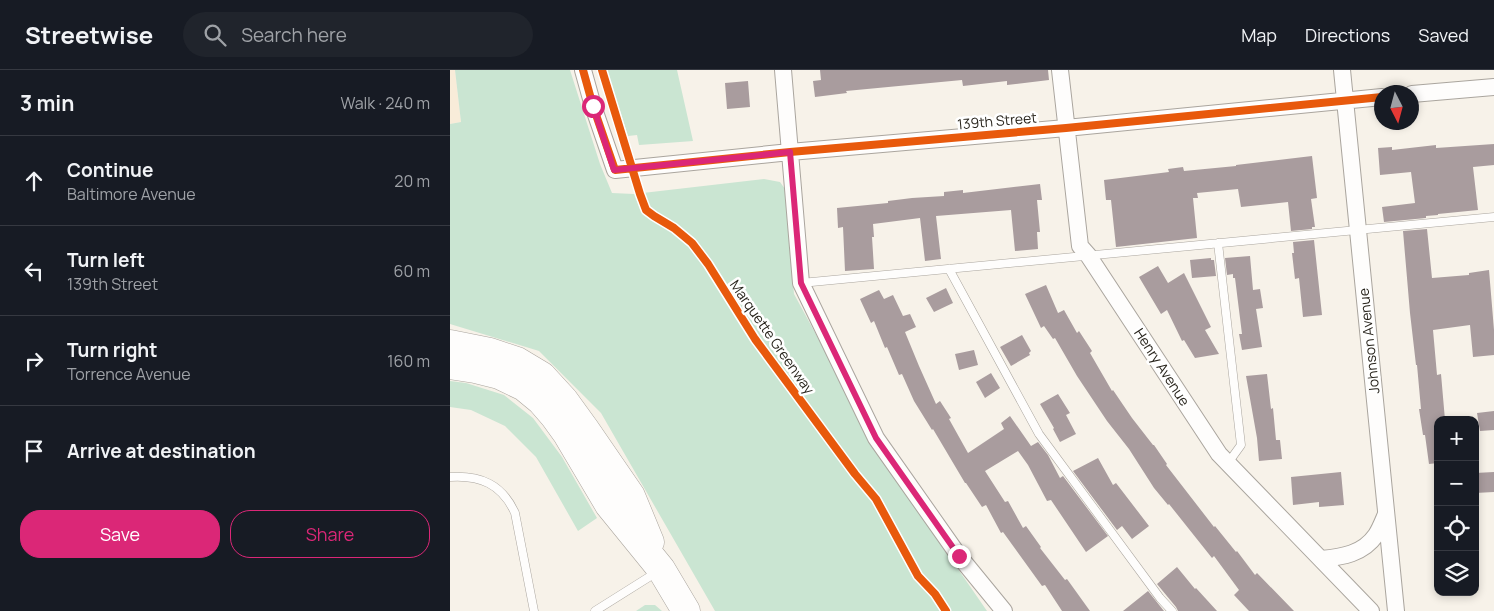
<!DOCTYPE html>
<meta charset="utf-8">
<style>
body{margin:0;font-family:Manrope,sans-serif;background:#20242c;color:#f1f3f6}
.controls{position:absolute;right:15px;bottom:15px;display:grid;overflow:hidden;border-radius:10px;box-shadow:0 2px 8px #0003}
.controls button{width:45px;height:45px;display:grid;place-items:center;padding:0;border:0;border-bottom:1px solid #363941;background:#171b24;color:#f1f3f6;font:25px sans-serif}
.compass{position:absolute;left:924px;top:15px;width:45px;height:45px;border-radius:50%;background:#171b24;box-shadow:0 2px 8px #0003;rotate:174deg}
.stop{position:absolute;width:15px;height:15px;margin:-11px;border:4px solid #db2777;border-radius:50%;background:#fff}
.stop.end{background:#db2777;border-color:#fff;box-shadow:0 1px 5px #0008}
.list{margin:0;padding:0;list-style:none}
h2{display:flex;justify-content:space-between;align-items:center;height:65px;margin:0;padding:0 20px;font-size:21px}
h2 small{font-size:16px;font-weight:400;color:#9ea1a6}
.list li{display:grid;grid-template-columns:32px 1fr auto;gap:15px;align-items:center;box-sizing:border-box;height:90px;padding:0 20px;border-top:1px solid #363941}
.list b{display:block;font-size:19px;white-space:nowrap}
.list p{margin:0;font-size:16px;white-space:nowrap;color:#9ea1a6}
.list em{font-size:16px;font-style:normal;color:#9ea1a6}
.actions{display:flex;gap:10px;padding:15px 20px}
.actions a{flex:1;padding:11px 0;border:1px solid #db2777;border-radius:20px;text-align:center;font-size:18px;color:#db2777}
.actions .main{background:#db2777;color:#fff}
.icon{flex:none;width:28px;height:28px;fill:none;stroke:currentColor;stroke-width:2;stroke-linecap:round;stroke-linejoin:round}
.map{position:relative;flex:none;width:1044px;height:541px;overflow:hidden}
header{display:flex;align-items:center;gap:30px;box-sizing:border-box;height:70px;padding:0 25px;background:#171b24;border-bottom:1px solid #363941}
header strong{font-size:24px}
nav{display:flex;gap:28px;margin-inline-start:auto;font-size:18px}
.search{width:350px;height:45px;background:#20242c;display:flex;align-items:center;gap:12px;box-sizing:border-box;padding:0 18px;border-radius:28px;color:#9ea1a6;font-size:19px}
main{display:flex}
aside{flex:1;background:#171b24}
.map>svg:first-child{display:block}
.built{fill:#f8ecd9}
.green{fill:#cae5d2}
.building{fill:#a99c9e}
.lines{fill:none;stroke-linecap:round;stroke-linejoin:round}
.lane-casing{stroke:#aaa59e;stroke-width:9}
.street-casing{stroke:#aaa59e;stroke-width:18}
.highway-casing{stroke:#aaa59e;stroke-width:29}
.lane{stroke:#fefdfc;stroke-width:8}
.street{stroke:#fefdfc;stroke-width:16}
.highway{stroke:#fefdfc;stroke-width:28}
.cycleway-casing{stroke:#fff;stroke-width:11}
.cycleway{stroke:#e8590c;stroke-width:8}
.route{stroke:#db2777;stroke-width:6}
.labels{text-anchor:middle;stroke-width:5;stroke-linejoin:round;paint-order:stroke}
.street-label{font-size:14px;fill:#28241c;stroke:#fff}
</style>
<header>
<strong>Streetwise</strong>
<div class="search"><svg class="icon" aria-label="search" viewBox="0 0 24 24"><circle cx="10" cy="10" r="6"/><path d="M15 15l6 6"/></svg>Search here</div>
<nav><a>Map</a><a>Directions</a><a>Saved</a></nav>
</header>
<main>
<aside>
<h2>3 min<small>Walk · 240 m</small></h2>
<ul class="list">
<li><svg class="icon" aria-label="ahead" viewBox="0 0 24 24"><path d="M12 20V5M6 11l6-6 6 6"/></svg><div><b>Continue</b><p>Baltimore Avenue</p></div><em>20 m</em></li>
<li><svg class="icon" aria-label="left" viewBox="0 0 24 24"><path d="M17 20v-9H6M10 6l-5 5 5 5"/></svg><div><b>Turn left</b><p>139th Street</p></div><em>60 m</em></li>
<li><svg class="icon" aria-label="right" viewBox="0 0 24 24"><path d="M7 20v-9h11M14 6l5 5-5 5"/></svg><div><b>Turn right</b><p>Torrence Avenue</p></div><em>160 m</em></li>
<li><svg class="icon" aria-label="arrive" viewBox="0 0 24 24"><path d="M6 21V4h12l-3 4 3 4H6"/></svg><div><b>Arrive at destination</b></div></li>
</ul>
<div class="actions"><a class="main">Save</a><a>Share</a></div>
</aside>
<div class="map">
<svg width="1044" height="541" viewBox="0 0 1044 541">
<rect width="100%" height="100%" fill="#f7f2e9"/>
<!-- built -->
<path class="built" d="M0,0H5L11,52L0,54Z"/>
<!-- green -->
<path class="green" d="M5,0H120L150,94L162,123L184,124L314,109L330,112L335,119L344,224L441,402L537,541H265L151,343L89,281L0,254V54L11,52Z
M157,0H227L243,71L189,75L187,65L178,66Z
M0,311L16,313L54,325L83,348L112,387L147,448L128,461L86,387L55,356L21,340L0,337Z
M195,535H205L212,541H186Z"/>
<!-- building -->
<path class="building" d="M370,0H598L599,10L557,15V11L513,16L512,10L396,21L397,23L365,27L363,11L371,10Z
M298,11L300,37L277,39L275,13Z
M1044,74V95L1023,97L1028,140L988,144V145L976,146V148L934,152L932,137L965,133L961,102L930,105L928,78L942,77V80L986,75V78Z
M862,86L867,128L861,129L865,157H862V159L841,161L838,132L791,137L788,119L747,123L748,128H743L747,168L666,177L661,130H656L654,110L719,102L718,99L733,97L734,101L786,96V95Z
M590,114L592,130H587L590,162H587L588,179L565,181L561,140L486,146L491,189L475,191L470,148L423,154L424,167H422L424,199L395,201L393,157L388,158L387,138L438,133V131L462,128L494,126V122L513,120V123Z
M977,159L982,208L1019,205V203L1039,200L1044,260V285L1023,287L1020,255L983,260L987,305L991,304L995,350H988V393L979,394L975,365H973L969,339H971L967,295H966L960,243L953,161Z
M864,170L872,245L853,247L849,208L845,209L842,183H844L843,172Z
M800,186L803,220L810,219L813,238L806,239L812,277L792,280L789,264H792L785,208H783V204L777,205L775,188Z
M761,188V190H764L766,206L742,208L740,190Z
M708,196L718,213L734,203L761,257L755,260L769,284L745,288L734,270L732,271L717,240L711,244L689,207Z
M596,215L608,243L614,240L627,263L629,261L642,281L640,283L662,321L663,320L682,348L703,375H704L717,394L716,395L764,457L765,456L786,482L787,481L805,505L807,503L844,541H799L784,525L789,520L764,486L762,488L719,434L718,435L704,418L679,379L657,351L627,306L605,268L603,269L594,256L591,258L575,224Z
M496,218L503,233L484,242L476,228Z
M429,220L434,229L443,225L453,246L460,244L466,257L455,262L469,296L486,334L490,331L501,348L499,349L518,383L554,359L551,353L560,346L581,376L588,372L598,385L610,408L613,406L658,466L636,482L601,430L597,431L578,395L568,381L535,401L555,432L558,431L573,458L576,456L591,477L590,478L615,510L617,509L640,541H612L595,515L592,516L553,462L551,463L536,435L532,437L516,413H515L483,359L482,360L464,331L452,304L449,305L437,277L435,278L424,251L421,253L410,229Z
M572,265L581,281L579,283L580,285L561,296L550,277Z
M524,280L528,295L509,300L505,284Z
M541,303L550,318L535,328L526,312Z
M817,304L821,339L823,338L826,370H830L832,389L809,391L807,368L796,306Z
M608,324L620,343L616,345L626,364L610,372L603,359L604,358L590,334Z
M1044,341V360L1030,361L1027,343Z
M648,388L663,415L666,413L699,456L682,469L672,456L667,460L623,401Z
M891,402L894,435L869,437V432L843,435L841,407Z
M1044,402V422L1025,423V403Z
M727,497L745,519L746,518L767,541H728L726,537L707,514Z
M698,521L714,541H673Z"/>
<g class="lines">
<!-- lane casing -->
<g class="lane-casing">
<path id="lane" d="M768,173L791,375L778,393
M499,199L589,364L710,528L722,541
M351,213L1044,147
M0,407C30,405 52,414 65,443L84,541
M145,541L207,502"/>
</g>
<!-- street casing -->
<g class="street-casing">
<path id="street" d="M133,0L143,36L165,100L340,82L616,58L932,27
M333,0L351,213L426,368L509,486L554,541
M610,0L630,176L638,185L769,384L921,541
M892,0L946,541
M962,24L1044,17
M871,489C892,487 913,484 926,465C930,459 933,451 936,444"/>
</g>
<!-- highway casing -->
<g class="highway-casing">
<path id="highway" d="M0,274L40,282L67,291L92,306L114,330L135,359L181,426L200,472
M0,295L25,299L49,305L74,317L91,331L104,346L117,364L159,435L211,499L236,541"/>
</g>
<!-- lane -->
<use href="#lane" class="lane"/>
<!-- street -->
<use href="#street" class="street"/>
<!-- highway -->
<use href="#highway" class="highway"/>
<!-- cycleway casing -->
<g class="cycleway-casing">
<path id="cycleway" d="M133,0L143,36L165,100L340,82L616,58L932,27
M152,0L190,124L196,140L204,146L224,158L242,173L258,194L305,269L405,404L426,429L468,506L485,524L496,541"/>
</g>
<!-- cycleway -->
<use href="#cycleway" class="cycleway"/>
</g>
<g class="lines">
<!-- route -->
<path class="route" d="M143,36L164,100L340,82L351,213L426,368L509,486"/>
</g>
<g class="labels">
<!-- street labels -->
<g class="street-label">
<text transform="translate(547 51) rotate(-5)" y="5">139th Street</text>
<text transform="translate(322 267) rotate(55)" y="5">Marquette Greenway</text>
<text transform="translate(919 271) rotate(-96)" y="5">Johnson Avenue</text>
<text transform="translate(712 297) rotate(57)" y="5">Henry Avenue</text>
</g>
</g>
</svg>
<div class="controls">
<button>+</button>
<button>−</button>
<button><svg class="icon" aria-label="locate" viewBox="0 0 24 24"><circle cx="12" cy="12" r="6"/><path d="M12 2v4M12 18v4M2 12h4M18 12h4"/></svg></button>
<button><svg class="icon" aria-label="layers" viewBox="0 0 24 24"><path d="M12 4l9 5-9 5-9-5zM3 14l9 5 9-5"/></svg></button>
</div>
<svg class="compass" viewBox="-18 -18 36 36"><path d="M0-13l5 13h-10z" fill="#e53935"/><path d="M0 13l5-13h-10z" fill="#9ea1a6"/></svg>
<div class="stop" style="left:143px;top:36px"></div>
<div class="stop end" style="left:509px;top:486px"></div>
</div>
</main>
